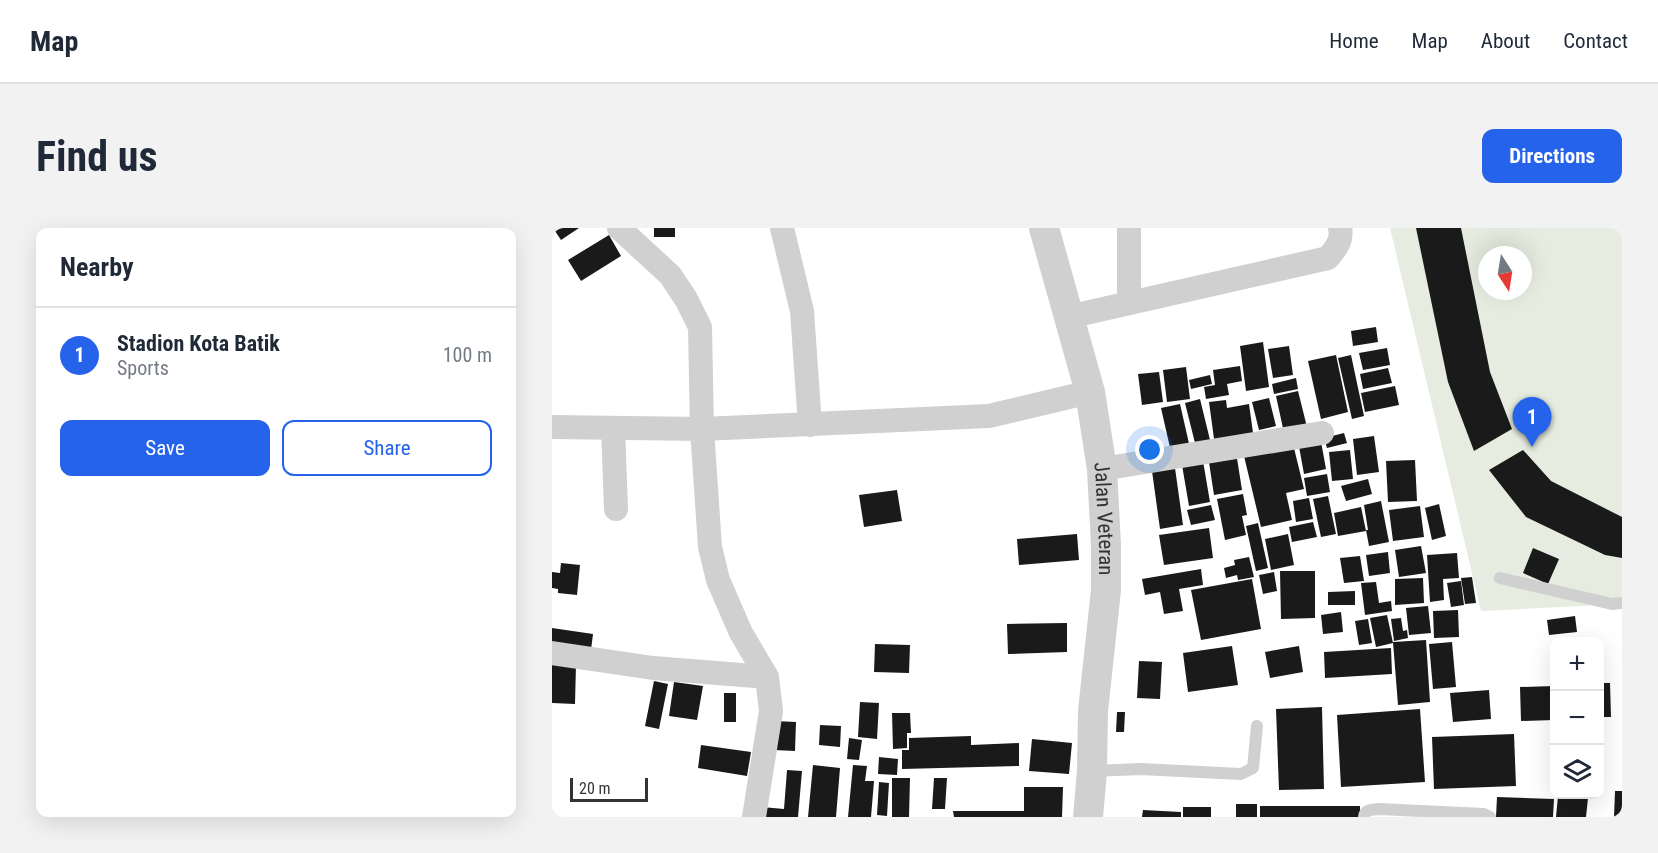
<!DOCTYPE html>
<meta charset="utf-8">
<style>
body{margin:0;font-family:"Roboto Condensed",sans-serif;background:#f2f2f3;color:#1f2937}
.controls{position:absolute;right:18px;bottom:18px;display:grid;overflow:hidden;border-radius:12px;box-shadow:0 6px 24px #0002}
.controls button{width:54px;height:54px;display:grid;place-items:center;padding:0;border:0;border-bottom:2px solid #e0e1e3;background:#fff;color:#1f2937;font:30px sans-serif}
.compass{position:absolute;left:926px;top:18px;width:54px;height:54px;border-radius:50%;background:#fff;box-shadow:0 6px 24px #0002;rotate:168deg}
.scale{position:absolute;left:18px;bottom:15px;width:78px;box-sizing:border-box;padding-left:6px;border:3px solid #333;border-top:0;font-size:16px;line-height:21px;white-space:nowrap;color:#333;-webkit-text-stroke:4px #fff;paint-order:stroke}
.you{position:absolute;left:598px;top:222px;width:21px;height:21px;margin:-15px;border:4px solid #fff;border-radius:50%;background:#1a73e8;box-shadow:0 0 0 9px #1a73e833}
.badge{display:grid;place-items:center;width:39px;height:39px;border-radius:50%;background:#2563eb;color:#fff;font-size:20px;font-weight:700}
.pin{position:absolute;translate:-50% -50px;filter:drop-shadow(0 2px 3px #0008)}
.pin::after{content:'';position:absolute;top:32px;width:21px;height:18px;background:inherit;clip-path:polygon(0 0,100% 0,50% 100%)}
.list{margin:0;padding:0;list-style:none}
h2{display:flex;justify-content:space-between;align-items:center;height:78px;margin:0;padding:0 24px;font-size:26px}
h2 small{font-size:20px;font-weight:400;color:#747a83}
.list li{display:grid;grid-template-columns:39px 1fr auto;gap:18px;align-items:center;box-sizing:border-box;height:96px;padding:0 24px;border-top:2px solid #e0e1e3}
.list b{display:block;font-size:22px;white-space:nowrap}
.list p{margin:0;font-size:20px;white-space:nowrap;color:#747a83}
.list em{font-size:20px;font-style:normal;color:#747a83}
.actions{display:flex;gap:12px;padding:18px 24px}
.actions a{flex:1;padding:14px 0;border:2px solid #2563eb;border-radius:12px;text-align:center;font-size:21px;color:#2563eb}
.actions .main{background:#2563eb;color:#fff}
.icon{flex:none;width:33px;height:33px;fill:none;stroke:currentColor;stroke-width:2;stroke-linecap:round;stroke-linejoin:round}
.map{position:relative;flex:none;width:1070px;height:589px;overflow:hidden;border-radius:12px}
header{display:flex;align-items:center;gap:36px;box-sizing:border-box;height:84px;padding:0 30px;background:#fff;border-bottom:2px solid #e0e1e3}
header strong{font-size:28px}
nav{display:flex;gap:33px;margin-inline-start:auto;font-size:21px}
.intro{display:flex;align-items:center;justify-content:space-between;box-sizing:border-box;height:144px;padding:0 36px}
h1{margin:0;font-size:42px}
.button{padding:15px 27px;border-radius:12px;background:#2563eb;color:#fff;font-size:21px;font-weight:700}
main{display:flex;gap:36px;padding:0 36px}
aside{flex:1;background:#fff;border-radius:12px;box-shadow:0 6px 24px #0002}
.map>svg:first-child{display:block}
.green{fill:#e6ecdf;fill-rule:evenodd}
.building{fill:#1a1a1a}
.lines{fill:none;stroke-linecap:round;stroke-linejoin:round}
.service{stroke:#d0d0d0;stroke-width:12}
.minor{stroke:#d0d0d0;stroke-width:24}
.tertiary{stroke:#d0d0d0;stroke-width:30}
.labels{text-anchor:middle;stroke-width:6;stroke-linejoin:round;paint-order:stroke}
.street-label{font-size:21px;fill:#333;stroke:#fff}
</style>
<header>
<strong>Map</strong>
<nav><a>Home</a><a>Map</a><a>About</a><a>Contact</a></nav>
</header>
<div class="intro"><h1>Find us</h1><a class="button">Directions</a></div>
<main>
<aside>
<h2>Nearby<small></small></h2>
<ul class="list">
<li><span class="badge">1</span><div><b>Stadion Kota Batik</b><p>Sports</p></div><em>100 m</em></li>
</ul>
<div class="actions"><a class="main">Save</a><a>Share</a></div>
</aside>
<div class="map">
<svg width="1070" height="589" viewBox="0 0 1070 589">
<rect width="100%" height="100%" fill="#fff"/>
<!-- green -->
<path class="green" d="M838,0H1070V376L929,383ZM935,27H971V63H935Z"/>
<!-- building -->
<path class="building" d="M1,0H27L9,12Z
M102,0H123V9H102Z
M864,0H909L938,144L960,201L922,223L896,154Z
M57,7L69,28L29,53L16,32Z
M824,99L826,114L801,118L799,103Z
M711,114L717,159L694,163L688,118Z
M737,118L741,147L721,150L716,121Z
M835,120L838,137L811,142L807,125Z
M784,127L796,184L769,191L756,133Z
M799,127L812,188L800,191L786,130Z
M688,138L690,153L675,156L677,167L654,171L652,159L663,157L661,142Z
M634,139L638,171L615,174L611,142Z
M836,140L840,155L811,161L808,146Z
M607,144L611,174L590,177L586,146Z
M658,147L660,156L639,161L637,152Z
M744,150L746,161L722,166L720,156Z
M843,158L847,177L813,184L809,165Z
M746,163L755,199L732,205L724,168Z
M717,170L724,198L707,202L700,174Z
M648,171L659,216L644,219L633,175Z
M674,172L675,180L697,176L702,212L663,218L657,174Z
M628,176L638,220L619,224L609,180Z
M792,205L795,215L775,220L772,210Z
M768,208L774,241L752,246L746,213Z
M822,208L827,244L805,247L801,211Z
M741,216L752,261L734,265L740,292L709,299L692,228Z
M798,222L801,251L780,253L777,224Z
M971,222L999,253L1070,289V330L1053,327L974,289L937,242Z
M684,224L690,262L662,267L656,228Z
M863,232L865,273L836,274L834,233Z
M651,233L658,274L637,278L630,237Z
M623,240L631,297L608,301L600,243Z
M775,246L778,264L755,268L752,250Z
M816,251L820,266L794,273L789,258Z
M345,262L350,293L312,299L307,267Z
M691,266L695,287L690,288L694,307L673,312L665,271Z
M776,268L784,306L769,309L761,271Z
M757,270L761,291L744,294L741,273Z
M829,273L837,314L817,318L814,302H816L812,277Z
M887,276L894,308L880,312L873,280Z
M659,277L663,292L639,297L635,282Z
M868,278L872,309L841,313L837,282Z
M809,279L814,303L786,308L782,285Z
M761,294L765,309L740,314L737,299Z
M706,295L716,340L704,343L694,298Z
M657,300L661,330L612,337L607,307Z
M525,306L527,332L467,337L465,311Z
M736,306L742,337L719,342L713,311Z
M869,318L874,345L847,349L843,322Z
M981,320L1007,331L996,356L971,345Z
M836,324L838,345L817,348L814,327Z
M905,325L907,350L891,351L892,372L878,374L875,327Z
M808,328L812,353L792,355L788,330Z
M697,329L702,349L686,352L685,347L674,350L672,340L683,337L682,332Z
M9,335L28,337L25,367L6,365V361L0,360V344L8,345Z
M649,341L651,357L627,361L631,383L612,386L608,364L593,367L590,351Z
M728,343H763V390L729,391Z
M722,344L725,363L711,366L707,347Z
M920,349L924,375L913,376L909,350Z
M871,350L872,375L843,377V351Z
M700,351L709,401L649,412L639,362Z
M909,353L912,377L899,379L895,355Z
M824,354L827,375L839,373L840,383L813,387L809,355Z
M803,363V377H776V364Z
M876,378L879,405L857,407L854,380Z
M906,382L907,409L882,410L881,383Z
M789,384L791,404L771,406L769,387Z
M835,387L841,415L824,419L818,390Z
M1023,388L1025,404L997,407L995,392Z
M849,390L851,403L855,402L856,410L842,413L839,391Z
M816,391L820,415L807,417L803,393Z
M515,395V424L456,426L455,396Z
M0,400L41,406L39,422L0,417Z
M874,412L878,474L846,477L841,414Z
M900,414L904,459L881,461L877,416Z
M323,416L358,417L357,445L322,444Z
M680,418L686,457L636,464L631,425Z
M747,418L751,444L718,450L713,424Z
M839,420L840,446L773,450L772,424Z
M587,433L610,434L608,471L585,470Z
M0,436H24L23,476L0,475Z
M102,453L116,456L107,501L93,498Z
M122,454L151,458L145,492L117,488Z
M1048,455H1058L1059,489H1048Z
M1002,458V492L969,493L968,459Z
M937,462L939,491L901,494L898,465Z
M172,465H184V494H172Z
M308,474L327,475L325,511L306,509Z
M770,479L772,561L727,562L724,481Z
M868,481L873,554L789,559L785,487Z
M565,484H573L572,504H564Z
M340,485H358L359,505H355V520L341,521Z
M223,493L244,494L243,523L222,522Z
M268,497L289,498L288,519L267,517Z
M962,506L964,558L882,561L880,509Z
M419,508V517L467,515V538L350,541V522H357V510Z
M297,510L310,512L307,532L295,531Z
M480,511L520,515L517,546L477,543Z
M149,517L199,524L195,548L146,540Z
M327,529L346,531L345,547L326,546Z
M261,537L288,540L284,589H256Z
M301,537L315,538L313,553H322L319,589H296Z
M235,542L250,543L246,589H210V579L232,581Z
M340,550H358L357,589H340Z
M382,550H395L393,581H380Z
M327,554L337,555L335,588L325,587Z
M472,559H511L510,589H402L401,583H472Z
M1063,563H1070V589H1062Z
M1006,568L1036,570L1034,589H1004Z
M945,569L1002,571L1001,589H944Z
M684,576H705V589H684Z
M708,578H808V589H708Z
M631,579H659V589H631Z
M591,582L629,584V589H590Z"/>
<g class="lines">
<!-- service -->
<path class="service" d="M948,350L1060,376L1070,375
M540,543L589,541L689,546L701,540L705,498
M812,589C813,581 820,582 827,581L932,586L938,589"/>
<!-- minor -->
<path class="minor" d="M67,0L118,47L134,71L148,99L150,201L158,319L166,352L189,405L215,449L219,483L202,589
M230,0L250,83L258,197
M577,0V75
M516,89L776,30C783,21 791,13 788,0
M0,199L150,201L437,188L538,164
M61,200L64,281
M550,241L770,205
M0,425L101,440L215,449"/>
<!-- tertiary -->
<path class="tertiary" id="s1" d="M492,0L538,164L550,241L554,317V362L541,483L540,543L536,589"/>
</g>
<g class="labels">
<!-- street labels -->
<g class="street-label">
<text dy="7" stroke="none"><textPath href="#s1" startOffset="298">Jalan Veteran</textPath></text>
</g>
</g>
</svg>
<div class="controls">
<button>+</button>
<button>−</button>
<button><svg class="icon" aria-label="layers" viewBox="0 0 24 24"><path d="M12 4l9 5-9 5-9-5zM3 14l9 5 9-5"/></svg></button>
</div>
<svg class="compass" viewBox="-18 -18 36 36"><path d="M0-13l5 13h-10z" fill="#e53935"/><path d="M0 13l5-13h-10z" fill="#747a83"/></svg>
<div class="scale">20 m</div>
<div class="you"></div>
<div class="pin badge" style="left:980px;top:219px">1</div>
</div>
</main>
